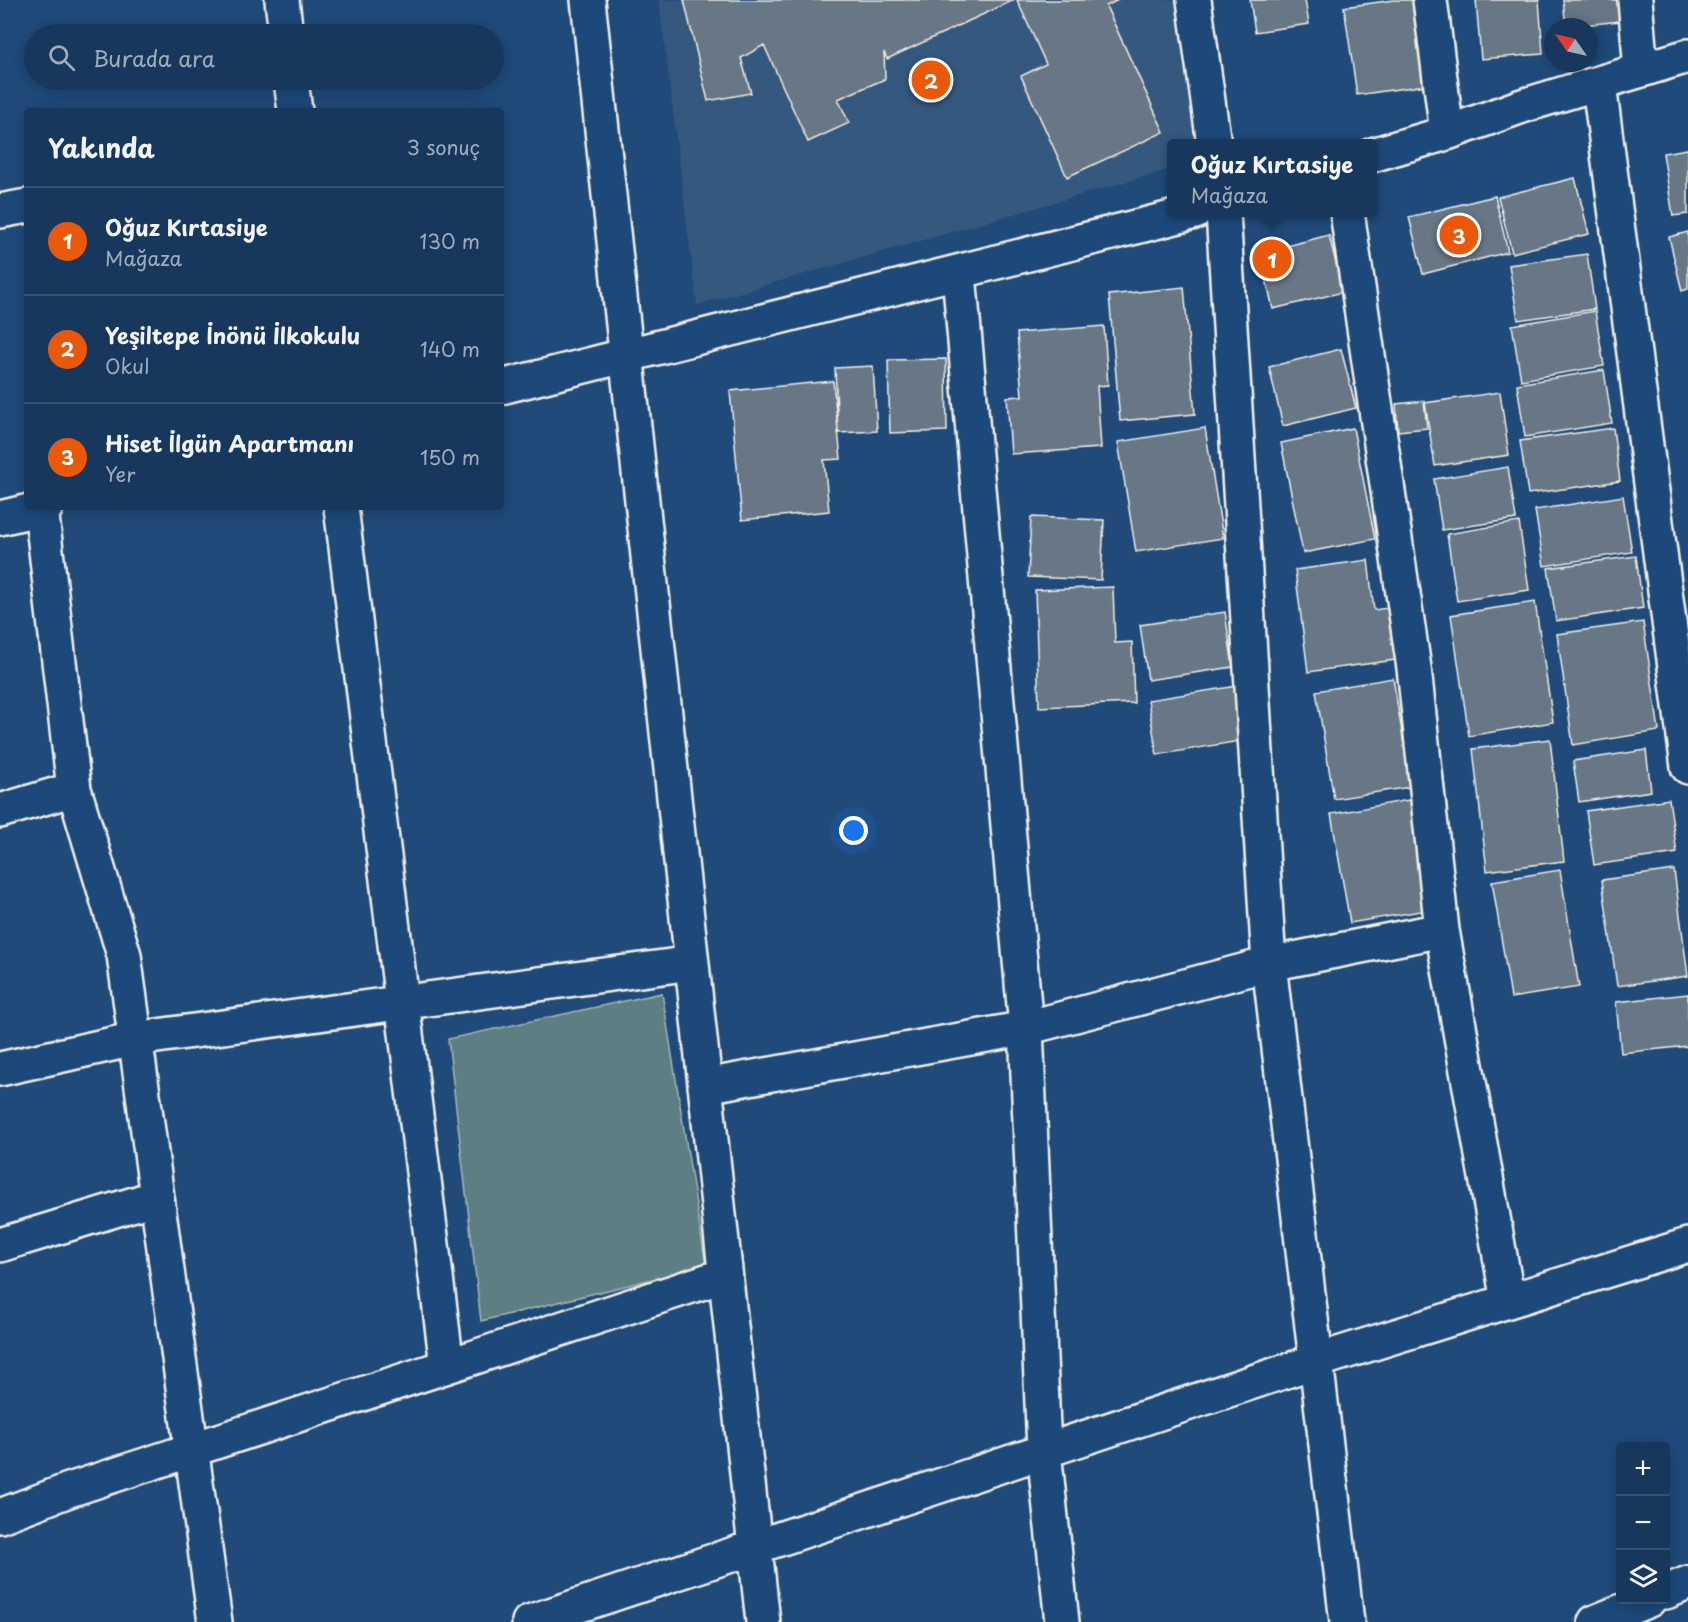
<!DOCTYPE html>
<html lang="tr">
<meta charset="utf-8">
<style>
body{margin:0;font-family:"Playpen Sans",sans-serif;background:#203f62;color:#f1f3f6}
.controls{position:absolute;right:18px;bottom:18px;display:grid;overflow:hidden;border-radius:6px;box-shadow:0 3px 15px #0003}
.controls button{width:54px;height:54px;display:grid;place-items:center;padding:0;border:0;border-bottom:2px solid #365272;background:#17385c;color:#f1f3f6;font:30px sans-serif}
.compass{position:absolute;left:1544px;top:18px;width:54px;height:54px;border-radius:50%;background:#17385c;box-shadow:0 3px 15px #0003;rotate:304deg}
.you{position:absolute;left:854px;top:831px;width:21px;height:21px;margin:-15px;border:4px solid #fff;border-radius:50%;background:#1a73e8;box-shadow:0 0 0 9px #1a73e833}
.badge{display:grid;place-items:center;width:39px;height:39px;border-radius:50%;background:#ea580c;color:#fff;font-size:20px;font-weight:700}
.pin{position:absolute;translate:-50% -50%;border:3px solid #fff;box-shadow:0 2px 6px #0006}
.popup{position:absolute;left:1167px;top:139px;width:210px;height:78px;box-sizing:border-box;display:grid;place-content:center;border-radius:6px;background:#17385c;filter:drop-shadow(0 2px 4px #0005);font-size:20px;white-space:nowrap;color:#9eacbb}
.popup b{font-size:22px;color:#f1f3f6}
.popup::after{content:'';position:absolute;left:50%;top:100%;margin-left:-12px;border:12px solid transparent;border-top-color:#17385c}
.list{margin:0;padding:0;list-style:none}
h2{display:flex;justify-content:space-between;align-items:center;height:78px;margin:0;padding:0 24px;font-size:26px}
h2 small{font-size:20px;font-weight:400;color:#9eacbb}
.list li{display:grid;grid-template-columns:39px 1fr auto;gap:18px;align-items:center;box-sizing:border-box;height:108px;padding:0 24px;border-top:2px solid #365272}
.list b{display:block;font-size:22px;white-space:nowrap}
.list p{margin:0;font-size:20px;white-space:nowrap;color:#9eacbb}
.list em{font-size:20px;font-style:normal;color:#9eacbb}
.icon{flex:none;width:33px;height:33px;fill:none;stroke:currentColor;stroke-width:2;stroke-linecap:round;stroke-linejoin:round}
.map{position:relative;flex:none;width:1688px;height:1622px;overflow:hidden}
.search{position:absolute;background:#17385c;box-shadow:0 3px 15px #0003;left:24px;top:24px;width:480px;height:66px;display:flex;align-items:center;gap:15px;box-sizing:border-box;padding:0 21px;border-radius:33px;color:#9eacbb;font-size:22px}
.panel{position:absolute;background:#17385c;box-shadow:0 3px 15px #0003;left:24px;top:108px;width:480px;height:402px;border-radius:6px}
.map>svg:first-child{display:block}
.built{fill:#35587e}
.green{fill:#5d7e83;stroke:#a8b8b6;stroke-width:1.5}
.building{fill:#677786;stroke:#f4f1e8;stroke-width:1.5}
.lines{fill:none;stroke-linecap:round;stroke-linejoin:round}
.minor-casing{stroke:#f4f1e8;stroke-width:38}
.minor{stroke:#1f4a7a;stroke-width:33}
</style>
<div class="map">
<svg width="1688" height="1622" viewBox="0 0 1688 1622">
<rect width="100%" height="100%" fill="#1f4a7a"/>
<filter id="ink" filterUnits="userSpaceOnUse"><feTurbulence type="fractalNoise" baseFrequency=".0167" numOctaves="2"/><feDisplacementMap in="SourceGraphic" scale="12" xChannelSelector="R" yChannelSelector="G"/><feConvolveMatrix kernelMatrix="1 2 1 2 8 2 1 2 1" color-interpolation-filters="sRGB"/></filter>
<g filter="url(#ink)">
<!-- built -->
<path class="built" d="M659,0H1183L1201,143L1172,144L1171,169L697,305Z"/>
<!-- green -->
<path class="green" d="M662,993L706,1266L481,1321L448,1039Z"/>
<!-- building -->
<path class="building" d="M684,0H1014L887,59L884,52L885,79L838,99L849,123L808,142L764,45L741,58L751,93L708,101Z
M1017,0H1118L1106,6L1164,132L1067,177L1021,76L1046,64Z
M1250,0H1305L1309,24L1255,32Z
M1394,0H1415L1426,85L1357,95L1344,7Z
M1476,0H1539L1543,54L1481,59Z
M1563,0H1626L1629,20L1566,27Z
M1688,149V214L1673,216L1663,153Z
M1575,178L1589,234L1512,253L1498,197Z
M1495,196L1508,252L1423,274L1409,217Z
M1688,232V289L1682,291L1669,237Z
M1329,235L1343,292L1273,309L1260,253Z
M1587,254L1595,309L1518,320L1509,265Z
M1184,287L1195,414L1120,421L1109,295Z
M1595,311L1604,366L1521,380L1512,325Z
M1104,326L1108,385L1097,386L1101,448L1011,454L1007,397L1022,396L1017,333Z
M1341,349L1356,408L1283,426L1269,367Z
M946,359L947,431L890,433L888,360Z
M873,366L877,431L838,433L835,368Z
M1604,370L1612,423L1525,437L1517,384Z
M833,381L841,459L824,460L829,511L742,520L730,391Z
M1500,392L1509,455L1435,466L1425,403Z
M1424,401L1427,428L1398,431L1396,404Z
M1205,428L1223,538L1136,552L1118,442Z
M1353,428L1375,539L1303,553L1281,443Z
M1613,428L1620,481L1528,494L1520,441Z
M1508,467L1516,519L1442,530L1434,479Z
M1623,496L1632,552L1544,566L1535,510Z
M1031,517L1104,520L1101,580L1028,577Z
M1519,522L1529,590L1457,601L1447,534Z
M1636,556L1643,608L1556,621L1548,568Z
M1368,560L1374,610L1387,608L1395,660L1308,672L1295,570Z
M1113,587L1115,643L1132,642L1134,703L1039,707L1035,590Z
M1535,602L1553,722L1469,736L1451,615Z
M1225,612L1233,667L1148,680L1140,625Z
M1643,622L1659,731L1573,745L1557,634Z
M1393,678L1411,787L1334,799L1316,691Z
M1237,686L1246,740L1157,755L1148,700Z
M1550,739L1564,861L1487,871L1473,749Z
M1646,750L1651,791L1579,802L1573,761Z
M1414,799L1433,909L1350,923L1331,814Z
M1669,799L1677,853L1594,865L1586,811Z
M1560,870L1579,987L1511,998L1492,881Z
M1674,870L1688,976L1617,986L1602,880Z
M1688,994V1046L1621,1053L1616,1002Z"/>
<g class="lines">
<!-- minor casing -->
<g class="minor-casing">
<path id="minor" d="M282,0L286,34
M588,0L763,1622
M1194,0L1214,144
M1430,0L1447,133
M1635,0L1641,70
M291,80L295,111
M1599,85L1688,767
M1372,155L1447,133L1522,106L1688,56
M0,211L27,206
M1223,212L1269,964L1347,1622
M1347,212L1414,668L1442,930L1508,1301
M959,274L1026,1028L1044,1451L1062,1622
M501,387L1195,212
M341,507L447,1366
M41,508L74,789L124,955L215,1622
M0,518L46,507
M0,811L74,789
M0,1069L135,1039L692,963
M705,1086L1026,1028L1269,964L1442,930
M0,1245L157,1197
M0,1516L69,1490L725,1275
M1666,1592L1688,1583
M529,1622L1316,1361L1688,1245
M1595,1622L1649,1600"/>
</g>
<!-- minor -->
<use href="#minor" class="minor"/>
</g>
</g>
</svg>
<div class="controls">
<button>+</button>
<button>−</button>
<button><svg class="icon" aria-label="layers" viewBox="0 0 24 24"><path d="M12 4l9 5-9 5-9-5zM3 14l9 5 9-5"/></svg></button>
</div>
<svg class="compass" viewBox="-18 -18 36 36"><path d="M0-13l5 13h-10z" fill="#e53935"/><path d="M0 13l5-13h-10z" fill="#9eacbb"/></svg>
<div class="you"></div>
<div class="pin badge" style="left:1272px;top:259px">1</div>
<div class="popup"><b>Oğuz Kırtasiye</b>Mağaza</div>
<div class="pin badge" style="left:931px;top:80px">2</div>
<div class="pin badge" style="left:1459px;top:235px">3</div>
<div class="search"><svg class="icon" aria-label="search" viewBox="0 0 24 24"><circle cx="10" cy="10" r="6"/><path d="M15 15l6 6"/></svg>Burada ara</div>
<section class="panel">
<h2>Yakında<small>3 sonuç</small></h2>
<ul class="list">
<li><span class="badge">1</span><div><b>Oğuz Kırtasiye</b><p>Mağaza</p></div><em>130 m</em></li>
<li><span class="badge">2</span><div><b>Yeşiltepe İnönü İlkokulu</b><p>Okul</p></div><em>140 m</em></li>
<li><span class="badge">3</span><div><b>Hiset İlgün Apartmanı</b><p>Yer</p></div><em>150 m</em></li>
</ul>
</section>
</div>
